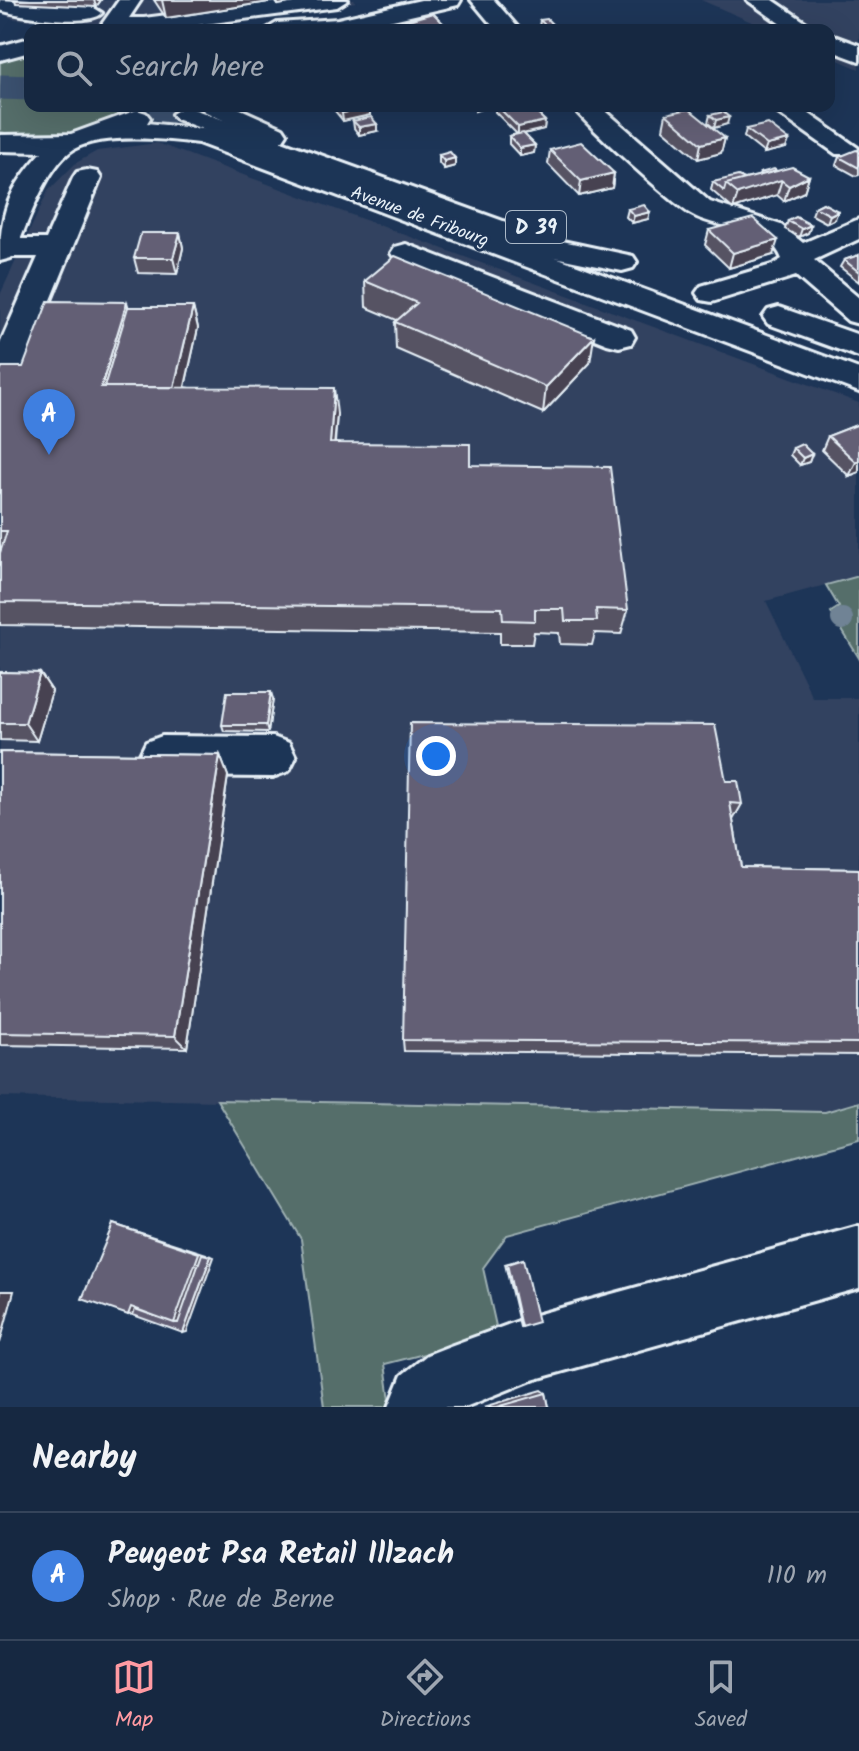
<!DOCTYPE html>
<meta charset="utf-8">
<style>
body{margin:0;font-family:Kalam,sans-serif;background:#1f3048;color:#f1f3f6}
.you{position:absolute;left:436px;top:756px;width:28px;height:28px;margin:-20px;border:6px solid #fff;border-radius:50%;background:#1a73e8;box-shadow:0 0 0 12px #1a73e833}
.badge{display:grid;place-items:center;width:52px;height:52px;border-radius:50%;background:#ff9aa2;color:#fff;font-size:26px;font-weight:700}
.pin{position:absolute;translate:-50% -66px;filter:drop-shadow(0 2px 4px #0008)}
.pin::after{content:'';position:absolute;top:42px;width:28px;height:24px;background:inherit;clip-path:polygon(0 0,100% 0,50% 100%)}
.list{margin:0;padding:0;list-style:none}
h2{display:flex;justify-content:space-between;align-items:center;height:104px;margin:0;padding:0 32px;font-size:34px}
h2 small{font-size:26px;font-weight:400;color:#9ea6b1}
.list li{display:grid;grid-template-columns:52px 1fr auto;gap:24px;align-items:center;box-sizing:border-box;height:128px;padding:0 32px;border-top:2px solid #35445a}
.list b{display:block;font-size:30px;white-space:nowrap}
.list p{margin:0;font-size:26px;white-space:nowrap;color:#9ea6b1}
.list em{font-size:26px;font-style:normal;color:#9ea6b1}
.icon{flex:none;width:44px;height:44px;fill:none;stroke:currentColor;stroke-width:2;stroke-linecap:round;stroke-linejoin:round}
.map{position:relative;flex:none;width:859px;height:1407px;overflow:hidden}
.search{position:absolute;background:#162841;box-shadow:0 8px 32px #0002;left:24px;right:24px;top:24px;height:88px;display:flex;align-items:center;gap:20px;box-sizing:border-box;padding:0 28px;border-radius:16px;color:#9ea6b1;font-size:30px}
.sheet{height:232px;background:#162841}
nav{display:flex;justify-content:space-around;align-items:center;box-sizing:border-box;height:112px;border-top:2px solid #35445a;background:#162841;font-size:22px;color:#9ea6b1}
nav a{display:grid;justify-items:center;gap:4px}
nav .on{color:#ff9aa2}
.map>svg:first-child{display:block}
.built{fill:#324260}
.green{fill:#546e6b;stroke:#9eb0b2;stroke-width:2}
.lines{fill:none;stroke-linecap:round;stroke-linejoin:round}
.minor-tunnel{stroke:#3b516f;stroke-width:25;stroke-dasharray:25 13;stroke-linecap:butt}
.minor-casing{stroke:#e8f1f8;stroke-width:6}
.major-casing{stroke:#e8f1f8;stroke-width:6}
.minor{fill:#1d3557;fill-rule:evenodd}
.major{fill:#1d3557;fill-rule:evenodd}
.tree{fill:#708395}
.wall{fill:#565264;stroke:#e8f1f8;stroke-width:2}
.shaded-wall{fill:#464251;stroke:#e8f1f8;stroke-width:2}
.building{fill:#645f74;stroke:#e8f1f8;stroke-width:2}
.labels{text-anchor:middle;stroke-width:6;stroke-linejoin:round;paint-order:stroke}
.far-street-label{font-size:18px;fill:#e8f1f8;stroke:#1d3557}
.shield{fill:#1d3557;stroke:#abb9c8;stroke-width:2}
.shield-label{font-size:20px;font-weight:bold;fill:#e8f1f8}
</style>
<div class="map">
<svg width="859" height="1407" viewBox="0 0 859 1407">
<rect width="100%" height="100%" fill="#1d3557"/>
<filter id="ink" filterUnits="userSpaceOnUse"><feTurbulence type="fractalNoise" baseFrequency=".0125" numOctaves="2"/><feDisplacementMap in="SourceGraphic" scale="16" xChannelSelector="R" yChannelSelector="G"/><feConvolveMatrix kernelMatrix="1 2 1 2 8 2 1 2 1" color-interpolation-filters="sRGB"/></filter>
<g filter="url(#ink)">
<!-- built -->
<path class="built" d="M0,0H354L356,2L167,30L89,28L90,23L13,19L0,12Z
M701,0H859V69L829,56V30H770Z
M157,143L859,403V576L766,601L813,698H859V1102L825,1112L0,1097V295L48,191L76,163L97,151Z"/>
<!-- green -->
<path class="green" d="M29,52L30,106H133C101,134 41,142 0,132V62Z
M859,576V658L831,612L839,607L826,585Z
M217,1100L825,1112L859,1102V1139L507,1235L483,1268L498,1335L385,1364L391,1407H324L301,1239Z"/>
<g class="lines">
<!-- minor-tunnel -->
<path class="minor-tunnel" d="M0,87L30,88
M151,106L185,114"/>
<!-- minor casing -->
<g class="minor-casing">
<path id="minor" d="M0,0L91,6L102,13C91,27 17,16 0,10Z
M119,0H141L129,18H144L285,0H348L337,7L159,30L105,29L102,24Z
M471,0H494L520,30H496Z
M747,0H773L817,30H789Z
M829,34L859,45V61L829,50Z
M185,106L553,239L633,256L637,262L633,268L622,271L535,253L176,119L172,114Z
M572,106H600L710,202L781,225L803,243L859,219V239L814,260L859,298V324L848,321L796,276L712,302L701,300L696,293L701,286L772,265L782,259C768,224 719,231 691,214C672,203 585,124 572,106Z
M768,106H798L858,148L854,154H836Z
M87,170L97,172L101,178L17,383L12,391L0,394V344L38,257H0V239H46L73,178L77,172Z
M406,244L631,330L635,337L631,344L619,347L607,344L395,259L391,253L395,247Z
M162,736L273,737L289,743L296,757L289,771L273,777L162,776L146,770L139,756L146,742Z
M859,1226V1288L532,1380L465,1407H389L402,1375L427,1355L450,1346L532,1316Z"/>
</g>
<!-- major casing -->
<g class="major-casing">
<path id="major" d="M421,0H461L458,5L349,30H265L277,23L338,19Z
M30,38V52L0,60V46Z
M200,106H234L283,128L287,134L283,140H265L204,111Z
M137,110L146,113L150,118L147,123L212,130L859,369V392L198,143C167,139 101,133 74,149C46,166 28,223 15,252L11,258L0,261C0,213 8,189 42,152L0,151V135L71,134Z
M779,307L859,335V357L768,324L763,317L768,310Z"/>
</g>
<!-- minor -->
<use href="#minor" class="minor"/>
<!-- major -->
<use href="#major" class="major"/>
</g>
<!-- trees -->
<circle class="tree" cx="842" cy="619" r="11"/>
<!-- wall -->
<path class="wall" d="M15,0H101L96,7L16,3Z
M154,0H305L278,5L275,1L166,18Z
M540,20L554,26L553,30H542L539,27Z
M405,21L450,30H407L405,28Z
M331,106H368L370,115L343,121Z
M496,106H529L545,121L544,129L524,134L535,145L534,153L520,156L509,144V136L517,134L495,112Z
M666,114L725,138L721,153L698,159L663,129Z
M710,115L727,124L714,128L708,123Z
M353,121L377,131L359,135L354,128Z
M746,129L789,140L786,148L764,153L744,137Z
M550,150L614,173L612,188L579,196L548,164Z
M859,151V175L856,176L836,165L839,157Z
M439,155L455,158V166L444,169L439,163Z
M777,171L809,176L804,192L784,201L777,195L733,209L711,190L713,182L745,179L759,176L760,173Z
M823,203L835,219L827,223L812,215L815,207Z
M628,209L650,212L648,219L632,223L626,217Z
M788,221L811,225L808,233L799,237L785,229Z
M709,230L773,255L729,268L705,245Z
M180,233L183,248L177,274L138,273L134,258Z
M859,255V282L840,267L844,260Z
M365,281L590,363L543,413L396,349L395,322L397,320L366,307Z
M128,307H193L198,328L185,387L337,414L335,443L470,465L628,610L621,634L595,633L592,645L560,644L559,633L534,632L532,644H500V632L0,625V371L23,367Z
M859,424V472L849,476L822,450L828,436Z
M793,448L812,454L809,462L800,465L790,455Z
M0,672L40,673L52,691L37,741L0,740Z
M273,699L268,732L224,731L222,725Z
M0,752L220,755L228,776L187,1048L0,1045Z
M726,781L742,804L733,820L741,867L859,869V1055L404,1051L403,1040Z
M523,1259L521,1327H520L505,1264Z
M542,1390L546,1393L549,1407H484Z"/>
<!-- shaded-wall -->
<path class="shaded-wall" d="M94,0H101L96,7Z
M162,0H275V1L166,18Z
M277,0H305L278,5Z
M416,25V30H410V26Z
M475,106H490L475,111Z
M370,108V115L343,121L342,113Z
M729,117L727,124L714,128L716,120Z
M545,121L544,129L518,135V127Z
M377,124V131L359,135V127Z
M725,138L721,153L698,159L701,144Z
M789,140L786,148L764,153L767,145Z
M535,145L534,153L520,156V148Z
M455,158V166L444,169V161Z
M614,173L612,188L579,196L581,181Z
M783,176L777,195L733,209L738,194Z
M809,176L804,192L784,201L789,186Z
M838,211L835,219L827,223L830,215Z
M650,212L648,219L632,223L634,216Z
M811,225L808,233L799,237L802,229Z
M180,233L183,248L177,274L173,258Z
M778,240L773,255L729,268L733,253Z
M127,302L135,328L116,392L101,387Z
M193,307L198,328L179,413L173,392Z
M594,337L590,363L543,413L546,387Z
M334,388L337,414L332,468L330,443Z
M812,454L809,462L800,465L803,458Z
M859,461V472L849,476L856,462Z
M40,673L52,691L37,741L25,723Z
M271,692L273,699L268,732L266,725Z
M220,755L228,776L187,1048L175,1036Z
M113,1224L206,1254L182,1322L174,1323L137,1314L128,1315Z
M211,1256L214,1257L187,1332L183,1333Z
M1,1291H14L0,1343V1295Z"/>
<!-- building -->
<path class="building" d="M433,13L450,30H421L416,25L410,26L405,21Z
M547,19L554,26L547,27L540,20Z
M399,24L405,30L375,29Z
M336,106H368L370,108L342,113Z
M497,106H529L545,121L518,127Z
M689,109L725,138L701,144L666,114Z
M723,112L729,117L716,120L710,115Z
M371,117L377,124L359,127L353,121Z
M768,124L789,140L767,145L746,129Z
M523,133L535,145L520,148L509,136Z
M581,142L614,173L581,181L550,150Z
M856,150L859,151V168L839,157Z
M450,152L455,158L444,161L439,155Z
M792,167L809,176L789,186L781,180L738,194L726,184Z
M774,169L777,171L762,175L760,173Z
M738,176L745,179L726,184L724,191L713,182Z
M823,203L838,211L830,215L815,207Z
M644,205L650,212L634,216L628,209Z
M796,217L811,225L802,229L788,221Z
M753,218L778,240L733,253L709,230Z
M141,233H180L173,258H134Z
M859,255V272L844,260Z
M395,256L594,337L546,387L395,322L417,303L365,281Z
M48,301L127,302L101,387L334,388L330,443L470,444V465L610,467L628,610L596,609L597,621H565L564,609H535V621L503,620L502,608L0,602V553L7,531H0V371L2,367H23Z
M128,307H193L174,387H104Z
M859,424V461L856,462L828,436Z
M802,444L812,454L803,458L793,448Z
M0,672L40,673L25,723H0Z
M227,692H271L266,725H222Z
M410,723L715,725L726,781H738L742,804L730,803L741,867L859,869V1043L403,1040Z
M0,752L220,755L175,1036L0,1033Z
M113,1224L199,1253L174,1323L131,1307L128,1315L82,1299Z
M202,1254L211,1256L183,1333L133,1315L135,1309L174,1323H178Z
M523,1259L538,1322L521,1327L507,1264Z
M546,1393L549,1407H497Z"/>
</g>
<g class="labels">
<!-- far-street labels -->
<g class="far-street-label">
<text transform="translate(420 216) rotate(20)" y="6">Avenue de Fribourg</text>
</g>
<!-- shield labels -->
<rect class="shield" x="506" y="211" width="60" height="32" rx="6"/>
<g class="shield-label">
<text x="536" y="234">D 39</text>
</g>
</g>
</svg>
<div class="you"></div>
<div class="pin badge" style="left:49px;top:455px;background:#3f7fe0">A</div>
<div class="search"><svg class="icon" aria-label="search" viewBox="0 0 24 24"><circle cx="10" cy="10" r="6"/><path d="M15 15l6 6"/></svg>Search here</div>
</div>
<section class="sheet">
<h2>Nearby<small></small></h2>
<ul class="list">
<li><span class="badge" style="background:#3f7fe0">A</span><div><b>Peugeot Psa Retail Illzach</b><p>Shop · Rue de Berne</p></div><em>110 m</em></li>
</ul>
</section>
<nav>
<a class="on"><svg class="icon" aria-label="map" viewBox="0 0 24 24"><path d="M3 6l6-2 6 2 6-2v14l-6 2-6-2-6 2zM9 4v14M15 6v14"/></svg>Map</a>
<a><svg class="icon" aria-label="directions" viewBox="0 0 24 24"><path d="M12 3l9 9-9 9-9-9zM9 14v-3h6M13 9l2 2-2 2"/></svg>Directions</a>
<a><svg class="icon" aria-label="saved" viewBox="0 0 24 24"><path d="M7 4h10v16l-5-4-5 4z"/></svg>Saved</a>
</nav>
